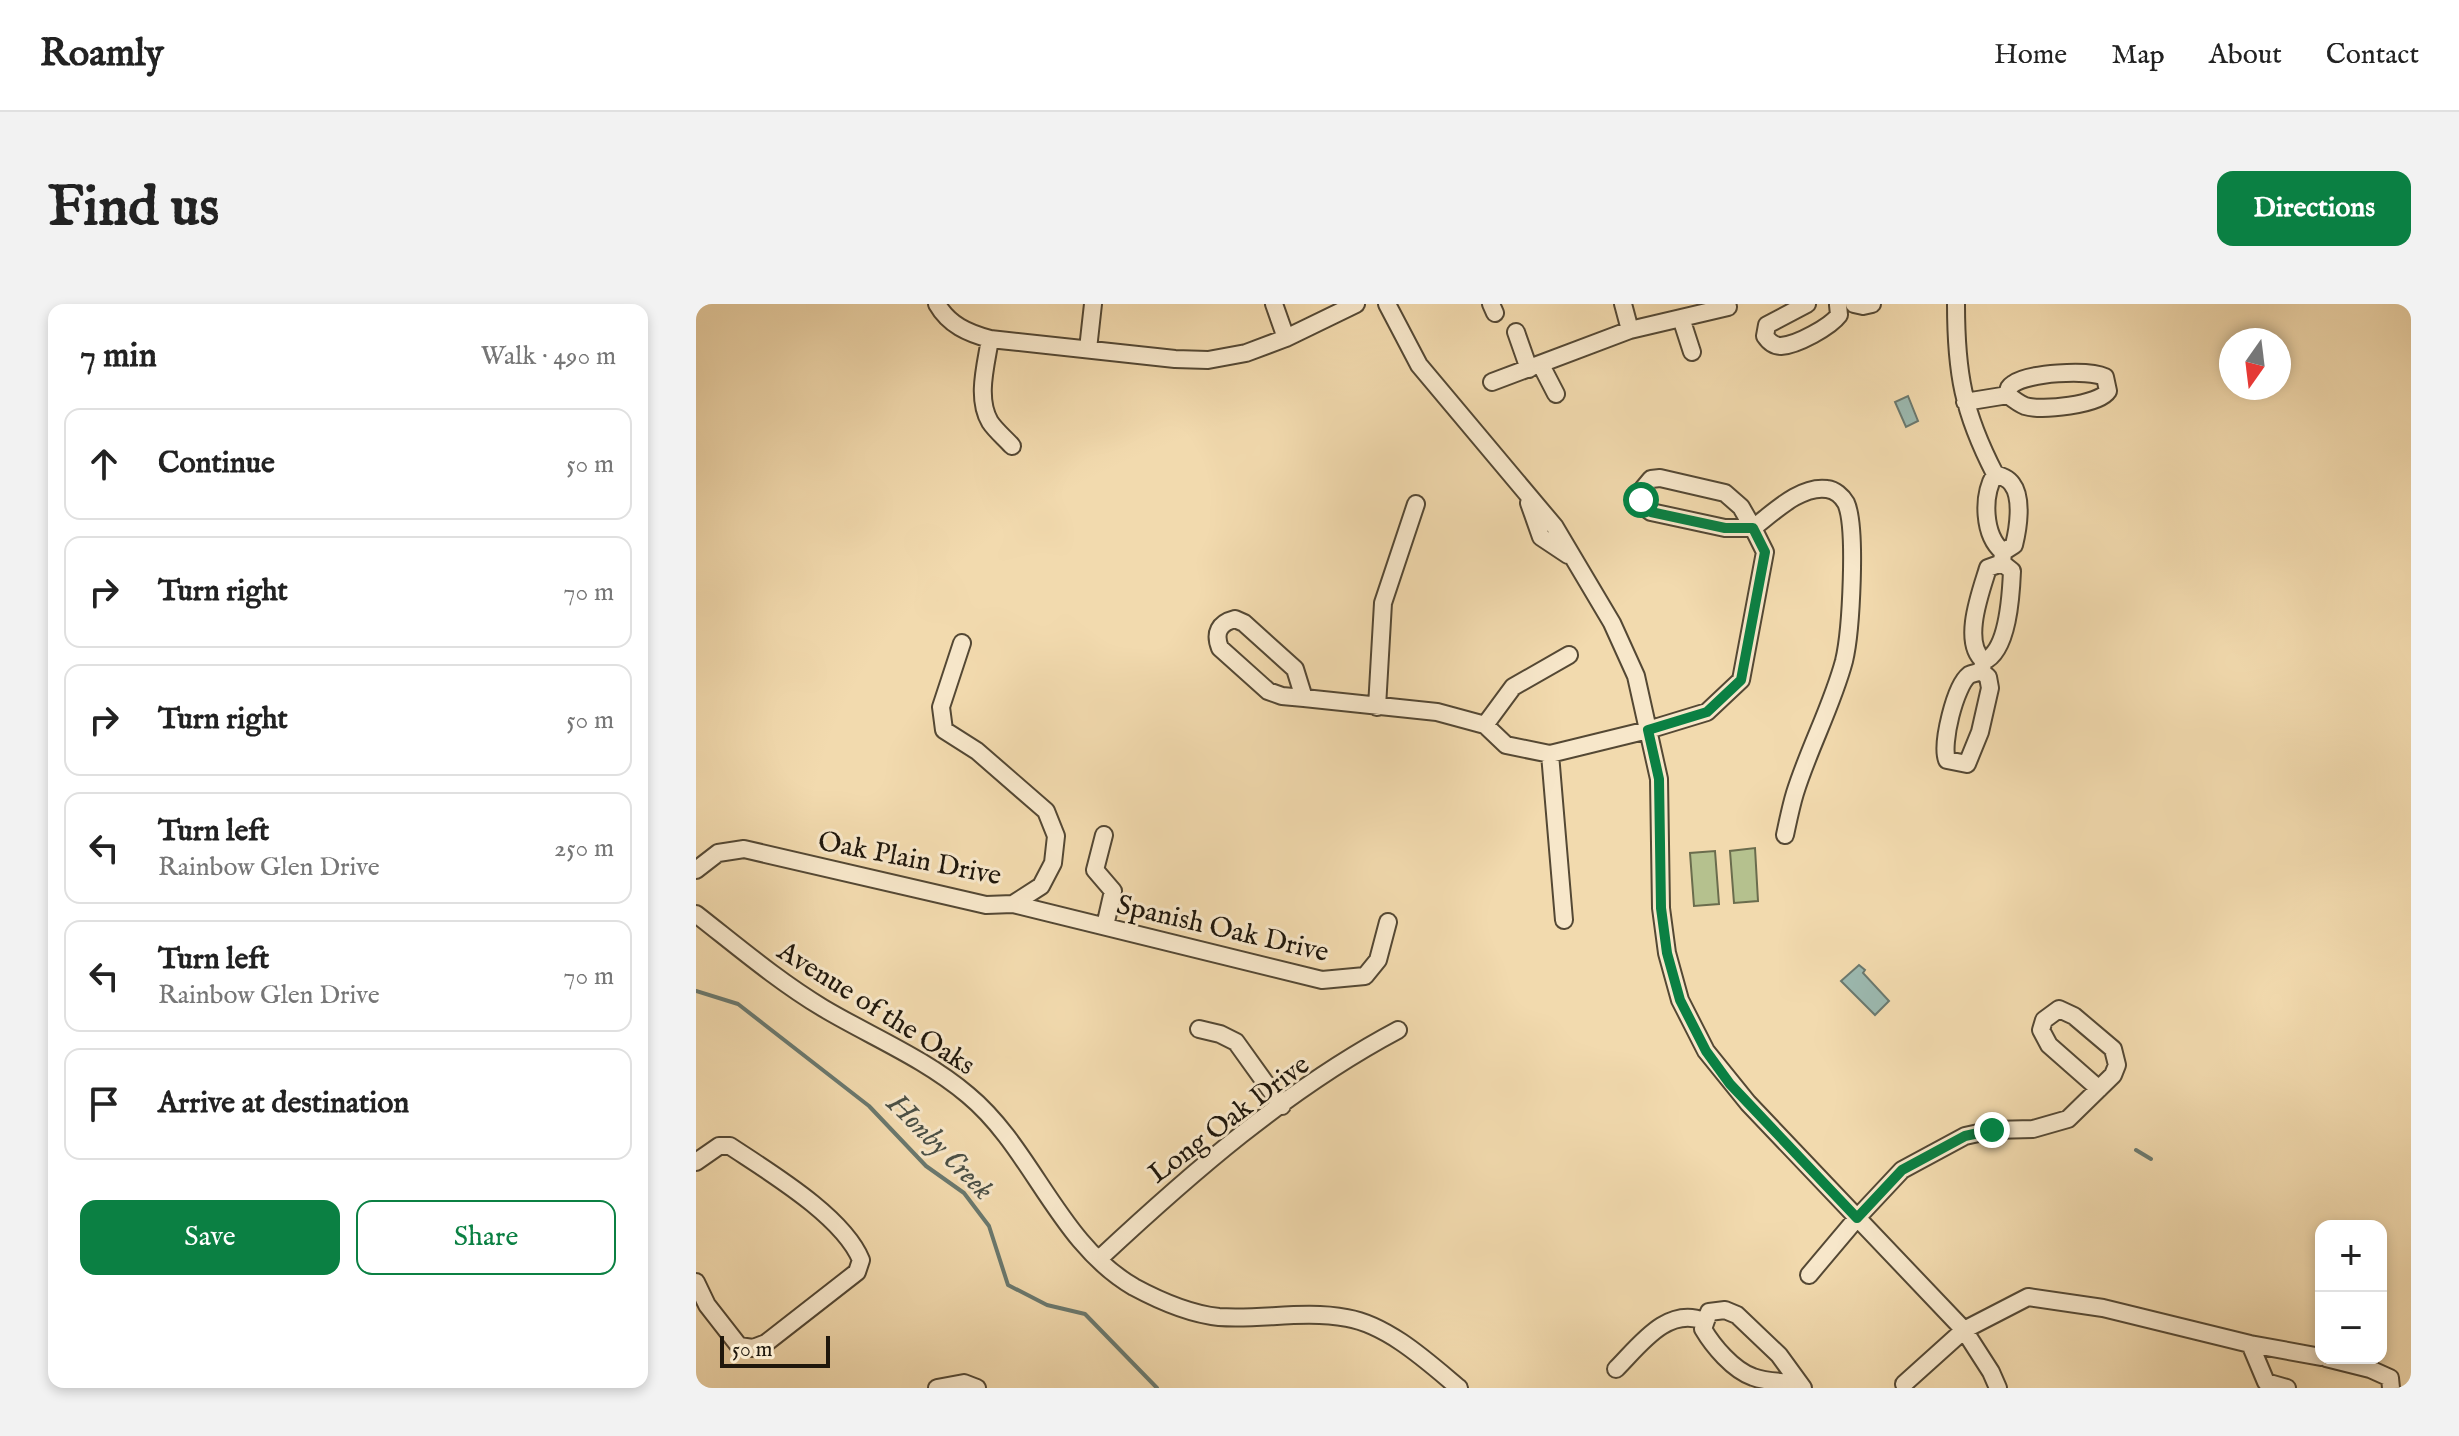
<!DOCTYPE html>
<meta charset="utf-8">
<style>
body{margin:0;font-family:"IM FELL English",serif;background:#f2f2f2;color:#222}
.controls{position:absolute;right:24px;bottom:24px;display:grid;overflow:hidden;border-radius:16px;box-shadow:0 4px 12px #0003}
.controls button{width:72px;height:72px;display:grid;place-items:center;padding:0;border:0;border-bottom:2px solid #e0e0e0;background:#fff;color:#222;font:40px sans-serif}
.compass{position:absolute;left:1523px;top:24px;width:72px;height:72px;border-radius:50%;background:#fff;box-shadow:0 4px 12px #0003;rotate:194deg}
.scale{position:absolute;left:24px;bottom:20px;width:110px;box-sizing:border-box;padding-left:8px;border:4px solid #1f170c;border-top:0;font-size:22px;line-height:28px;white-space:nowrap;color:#1f170c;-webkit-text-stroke:6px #f7e7ca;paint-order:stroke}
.stop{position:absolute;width:24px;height:24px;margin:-18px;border:6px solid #0b8043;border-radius:50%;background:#fff}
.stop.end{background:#0b8043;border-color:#fff;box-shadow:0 2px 8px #0008}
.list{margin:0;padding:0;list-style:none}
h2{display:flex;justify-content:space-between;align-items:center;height:104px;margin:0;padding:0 32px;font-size:34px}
h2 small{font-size:26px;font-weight:400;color:#767676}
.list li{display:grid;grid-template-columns:52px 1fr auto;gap:24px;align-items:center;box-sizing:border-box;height:112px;margin:0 16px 16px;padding:0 16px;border:2px solid #e0e0e0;border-radius:16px}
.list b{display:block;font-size:30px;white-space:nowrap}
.list p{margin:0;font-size:26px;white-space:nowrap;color:#767676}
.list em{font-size:26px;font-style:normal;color:#767676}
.actions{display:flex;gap:16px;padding:24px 32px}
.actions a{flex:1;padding:18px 0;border:2px solid #0b8043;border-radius:16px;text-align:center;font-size:28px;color:#0b8043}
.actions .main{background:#0b8043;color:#fff}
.icon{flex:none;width:44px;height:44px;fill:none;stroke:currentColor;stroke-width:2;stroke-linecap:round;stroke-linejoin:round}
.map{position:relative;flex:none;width:1715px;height:1084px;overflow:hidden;border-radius:16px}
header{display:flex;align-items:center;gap:48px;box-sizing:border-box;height:112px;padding:0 40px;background:#fff;border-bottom:2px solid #e0e0e0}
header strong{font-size:38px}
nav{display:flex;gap:44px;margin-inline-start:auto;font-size:28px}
.intro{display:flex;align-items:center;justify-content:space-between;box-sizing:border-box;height:192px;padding:0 48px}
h1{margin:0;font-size:56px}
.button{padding:20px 36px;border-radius:16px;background:#0b8043;color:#fff;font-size:28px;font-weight:700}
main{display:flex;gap:48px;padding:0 48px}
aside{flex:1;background:#fff;border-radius:16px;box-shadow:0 4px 12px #0003}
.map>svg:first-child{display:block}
.green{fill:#b5c18e;stroke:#6a6c4d;stroke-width:2}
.water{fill:#9cbab1;stroke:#6a796f;stroke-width:2}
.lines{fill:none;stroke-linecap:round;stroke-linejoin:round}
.stream{stroke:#6a796f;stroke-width:4}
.minor-casing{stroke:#544834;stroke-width:20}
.minor{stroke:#f7e7ca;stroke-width:16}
.route{stroke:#0b8043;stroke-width:10}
.labels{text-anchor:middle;stroke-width:6;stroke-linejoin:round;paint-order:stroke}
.street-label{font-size:28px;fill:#1f170c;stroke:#f7e7ca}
.water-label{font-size:30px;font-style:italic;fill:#4b5046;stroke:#f7e7ca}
</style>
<header>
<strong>Roamly</strong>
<nav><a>Home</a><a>Map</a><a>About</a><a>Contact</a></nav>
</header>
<div class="intro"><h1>Find us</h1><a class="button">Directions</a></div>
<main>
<aside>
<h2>7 min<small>Walk · 490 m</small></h2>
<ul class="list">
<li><svg class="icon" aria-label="ahead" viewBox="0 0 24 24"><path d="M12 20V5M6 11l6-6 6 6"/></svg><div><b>Continue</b></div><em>50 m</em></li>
<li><svg class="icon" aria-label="right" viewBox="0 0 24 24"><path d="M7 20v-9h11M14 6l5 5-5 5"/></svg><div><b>Turn right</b></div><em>70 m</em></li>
<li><svg class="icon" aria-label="right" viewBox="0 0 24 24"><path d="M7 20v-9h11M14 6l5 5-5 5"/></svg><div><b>Turn right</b></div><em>50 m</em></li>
<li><svg class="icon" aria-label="left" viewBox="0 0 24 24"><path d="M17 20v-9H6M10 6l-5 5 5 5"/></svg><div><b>Turn left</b><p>Rainbow Glen Drive</p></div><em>250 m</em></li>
<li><svg class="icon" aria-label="left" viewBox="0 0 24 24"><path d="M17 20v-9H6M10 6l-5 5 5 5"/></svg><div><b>Turn left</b><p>Rainbow Glen Drive</p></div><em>70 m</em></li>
<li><svg class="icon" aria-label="arrive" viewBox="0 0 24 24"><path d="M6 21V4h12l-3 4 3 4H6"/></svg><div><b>Arrive at destination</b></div></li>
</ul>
<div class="actions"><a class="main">Save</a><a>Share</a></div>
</aside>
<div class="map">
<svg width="1715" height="1084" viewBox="0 0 1715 1084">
<rect width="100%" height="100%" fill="#f2daae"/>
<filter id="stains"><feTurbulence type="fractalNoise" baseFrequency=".0025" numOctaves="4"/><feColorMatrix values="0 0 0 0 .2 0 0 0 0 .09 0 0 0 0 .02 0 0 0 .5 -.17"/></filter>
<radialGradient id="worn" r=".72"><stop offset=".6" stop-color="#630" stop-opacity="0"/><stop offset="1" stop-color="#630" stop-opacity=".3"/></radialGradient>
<!-- green -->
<path class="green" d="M1059,544L1062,597L1038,599L1034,547Z
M1019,547L1023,600L998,602L994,549Z"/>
<!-- water -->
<path class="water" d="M1212,92L1222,117L1210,123L1199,98Z
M1163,661L1169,666L1167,669L1193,697L1179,711L1145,677Z"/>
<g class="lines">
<!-- stream -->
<path class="stream" d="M0,687L42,700L173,802L230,862L268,889L293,922L312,981L351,1001L389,1010L461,1084
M1440,846L1455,855"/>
<!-- minor casing -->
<g class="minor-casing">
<path id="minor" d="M241,0C253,21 272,29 294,35L479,55L512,56L550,49L590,34L660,0
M578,0L590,34
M691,0L723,61L859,223L916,319L940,372L963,475L965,604L971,649L984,696L1010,747L1052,799L1268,1026L1295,1068L1302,1084
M795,0L799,9
M927,0L934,26
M1111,0L1071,21L1069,32C1073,38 1078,42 1085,42C1101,41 1134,23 1143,11L1142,1
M1158,0L1167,2L1176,0
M1260,0C1260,69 1267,108 1299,170C1305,172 1312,174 1316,180C1327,194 1322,225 1318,241L1307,248L1306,259
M985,14L996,48
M820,28L833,65
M294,35C290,61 280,94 294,118C300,127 309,134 316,142
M392,45L397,0
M845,61L860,90
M796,78L934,26L1032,3
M1269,98L1312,91C1317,95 1324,100 1329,102C1346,107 1403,101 1412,87L1409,73C1392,65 1331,69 1317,80C1311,84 1313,85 1312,91
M1299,170C1286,192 1287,231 1307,248
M964,174L1029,189L1045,203L1057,224H1029L955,208L948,203L945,187L955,175Z
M833,199L845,233L872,251
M539,315L548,319L599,365L608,394L586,392L572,387L524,344C518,329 523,319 539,315Z
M1288,357C1265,339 1285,287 1292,264L1306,259
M1285,367L1292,373L1294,384L1284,428L1271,460L1251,456C1245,440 1259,382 1273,371C1277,369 1281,369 1285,367Z
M1285,367L1288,357C1312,347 1315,291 1316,267L1306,259
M608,394L741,408L789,421L810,441L854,450L952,426L1011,408L1045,376L1069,248L1057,224C1076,210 1104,181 1131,185C1139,186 1146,192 1150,199C1161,223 1155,328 1148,357C1136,402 1113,444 1099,489C1095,502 1092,517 1089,531
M681,403L687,299L720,200
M789,421L817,383L873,351
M854,450L868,616
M408,531L399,566L417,587L409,622
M0,566L22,549L48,545L290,601L317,600L345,582L357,559L360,532L350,507L281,447L248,426L245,403L266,339
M317,600L626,676L669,672L682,656L692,618
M0,610C41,642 82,677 127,704C176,733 228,754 272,791C337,845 362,939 438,983C464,997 494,1010 523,1013C566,1016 608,1006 651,1014C692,1021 732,1058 763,1084
M503,725L524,730L540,738L586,802
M0,858L23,842H34C73,868 147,912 165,956L161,968L70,1039L57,1044L43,1042L11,1001L0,978
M403,955C494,870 591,785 702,726
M1113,971L1161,914L1206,866L1269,832L1296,826L1337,825L1372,815L1417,771L1421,761L1417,745L1378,712L1363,705L1348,716L1345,726L1353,741L1403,785
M1554,1040L1570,1078L1591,1084
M1630,1054L1674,1065L1694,1074L1695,1084
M920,1065C944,1041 971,1002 1008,1017
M1101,1079C1087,1078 1070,1078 1057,1073C1037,1066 1017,1042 1007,1025L1013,1008L1029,1006L1041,1011L1083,1051L1107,1084
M1208,1080L1268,1026L1332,993L1407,1004L1554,1040L1625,1053
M241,1084L268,1079L281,1084"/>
</g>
<!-- minor -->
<use href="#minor" class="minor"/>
</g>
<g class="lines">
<!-- route -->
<path class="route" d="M945,196L948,203L955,208L1029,224H1057L1069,248L1045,376L1011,408L952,426L963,475L965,604L971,649L984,696L1010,747L1034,780L1161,914L1206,866L1269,832L1296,826"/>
</g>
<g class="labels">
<!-- street labels -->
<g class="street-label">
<text transform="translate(214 553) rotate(11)" y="10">Oak Plain Drive</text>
<text transform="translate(527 623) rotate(13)" y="10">Spanish Oak Drive</text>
<text transform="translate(181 703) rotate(32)" y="10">Avenue of the Oaks</text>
<text transform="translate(532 814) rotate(-37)" y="10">Long Oak Drive</text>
</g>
<!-- water labels -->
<g class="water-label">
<text transform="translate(245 842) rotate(45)" y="10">Honby Creek</text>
</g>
</g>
<rect width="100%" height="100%" filter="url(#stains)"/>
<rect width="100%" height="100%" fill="url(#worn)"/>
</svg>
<div class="controls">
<button>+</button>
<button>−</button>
</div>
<svg class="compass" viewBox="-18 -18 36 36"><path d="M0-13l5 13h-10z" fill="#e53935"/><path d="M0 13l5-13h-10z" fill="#767676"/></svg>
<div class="scale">50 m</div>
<div class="stop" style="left:945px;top:196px"></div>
<div class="stop end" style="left:1296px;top:826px"></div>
</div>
</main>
